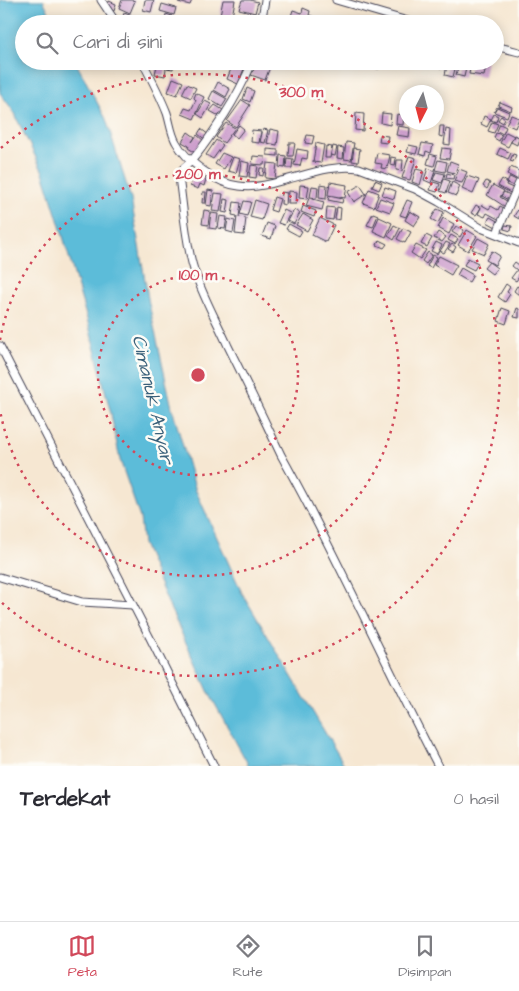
<!DOCTYPE html>
<html lang="id">
<style>
body{margin:0;font-family:"Architects Daughter",sans-serif;background:#f7f7f7;color:#2b2b33}
.compass{position:absolute;left:399px;top:85px;width:45px;height:45px;border-radius:50%;background:#fff;box-shadow:0 2px 12px #0003;rotate:186deg}
.list{margin:0;padding:0;list-style:none}
h2{display:flex;justify-content:space-between;align-items:center;height:65px;margin:0;padding:0 20px;font-size:21px}
h2 small{font-size:16px;font-weight:400;color:#7c7c81}
.icon{flex:none;width:28px;height:28px;fill:none;stroke:currentColor;stroke-width:2;stroke-linecap:round;stroke-linejoin:round}
.map{position:relative;flex:none;width:519px;height:766px;overflow:hidden}
.search{position:absolute;background:#fff;box-shadow:0 2px 12px #0003;left:15px;right:15px;top:15px;height:55px;display:flex;align-items:center;gap:12px;box-sizing:border-box;padding:0 18px;border-radius:28px;color:#7c7c81;font-size:19px}
.sheet{height:155px;background:#fff}
nav{display:flex;justify-content:space-around;align-items:center;box-sizing:border-box;height:70px;border-top:1px solid #e1e1e2;background:#fff;font-size:14px;color:#7c7c81}
nav a{display:grid;justify-items:center;gap:2px}
nav .on{color:#d1495b}
.map>svg:first-child{display:block}
.water{fill:#5bbcd9;stroke:#3e6f8a}
.building{fill:#cc9dcc}
.lines{fill:none;stroke-linecap:round;stroke-linejoin:round}
.minor-casing{stroke:#424052;stroke-width:9}
.minor{stroke:#fff;stroke-width:7}
.ring{fill:none;stroke:#d1495b;stroke-width:2.5;stroke-dasharray:2.5 5}
.labels{text-anchor:middle;stroke-width:5;stroke-linejoin:round;paint-order:stroke}
.water-label{font-size:19px;font-style:italic;fill:#39607a;stroke:#fdfcf7}
.centre{fill:#d1495b;stroke:#fdfcf7;stroke-width:2.5}
.ring-label{font-size:15px;text-anchor:middle;font-weight:bold;fill:#d1495b;stroke:#fdfcf7;stroke-width:5;stroke-linejoin:round;paint-order:stroke}
</style>
<div class="map">
<svg width="519" height="766" viewBox="0 0 519 766">
<rect width="100%" height="100%" fill="#fdfcf7"/>
<filter id="ink" filterUnits="userSpaceOnUse"><feTurbulence type="fractalNoise" baseFrequency=".02" numOctaves="2"/><feDisplacementMap in="SourceGraphic" scale="10" xChannelSelector="R" yChannelSelector="G"/><feConvolveMatrix kernelMatrix="1 2 1 2 8 2 1 2 1" color-interpolation-filters="sRGB"/></filter>
<filter id="wash" filterUnits="userSpaceOnUse"><feTurbulence type="fractalNoise" baseFrequency=".0096" numOctaves="4" result="noise"/><feDisplacementMap in="SourceGraphic" scale="20" xChannelSelector="R" yChannelSelector="G"/><feGaussianBlur stdDeviation="1.12" result="paint"/><feColorMatrix in="noise" values="0 0 0 0 0 0 0 0 0 0 0 0 0 0 0 0 0 1.4 0 .05"/><feComposite in="paint" operator="in"/></filter>
<g filter="url(#wash)">
<rect width="100%" height="100%" fill="#f6e7d2"/>
<!-- water -->
<path class="water" d="M0,0H43L55,24H24V61H75L106,119L131,199L149,304L172,408L196,491L242,593L345,766H249L209,693L171,610L143,544L140,518L120,460L111,414L89,326L60,226L43,172L12,109L0,93Z"/>
<g id="blocks">
<!-- building -->
<path class="building" d="M122,0H132L135,1L130,13L119,8Z
M145,0H154L151,12L143,10Z
M179,0H192L190,5L178,2Z
M223,0H235L232,17L220,15Z
M242,0H250L258,2L255,13L239,9Z
M109,1L116,4L114,11L107,9Z
M162,4L176,8L174,15L160,11Z
M303,8L310,11L309,15L320,19L319,24H307L290,19L293,10L302,13Z
M124,13L135,17L133,24H121Z
M166,14L172,16L171,22L165,20Z
M266,16L280,19L279,24H265Z
M137,20L144,21L143,24H136Z
M158,61H174L173,69L166,68L165,76L155,74Z
M257,61L272,62L265,80L251,75Z
M373,61H381L379,69L372,68Z
M441,61L445,62L444,68H440Z
M448,61H457L453,77L445,75Z
M460,61H470L469,67L460,65Z
M478,61H487L484,76L469,74L471,64L477,65Z
M233,64L244,69L238,84L227,79Z
M458,67L466,68L464,77L456,75Z
M173,78L183,82L177,95L168,92Z
M218,82L230,89L226,97L214,90Z
M187,84L196,88L191,98L182,94Z
M247,88L254,91L250,102L243,99Z
M213,91L227,99L222,107L209,99Z
M196,93L204,97L194,119L182,114L185,108L191,110L196,100L194,98Z
M242,100L250,105L236,127L227,121Z
M205,101L211,104L203,118L197,114Z
M500,102L512,107L511,111L498,106Z
M215,105L223,110L219,116L210,111Z
M497,107L509,112L507,117L494,112Z
M356,113L364,114L363,131L355,130Z
M382,113L391,114L390,125L381,123Z
M397,114L404,115L403,125L396,124Z
M494,114L498,116L496,122L491,120Z
M511,115L519,118L515,128L506,124Z
M484,116L491,119L487,127L481,124Z
M501,116L505,119L503,123L498,120Z
M492,122L498,124L494,133L488,131Z
M226,123L235,128L224,143L216,137Z
M500,124L506,127L503,134L497,131Z
M239,125L244,129L237,138L232,134Z
M398,126L410,128L409,137L396,135Z
M440,126H444L443,137L439,136Z
M201,129L209,135L206,140L198,134Z
M263,129L268,130L265,143L260,142Z
M270,129L279,131L277,145L267,143Z
M446,129L451,130L450,145L444,144Z
M252,130L261,131L259,143L251,142Z
M188,132L195,137L192,142L197,135L204,141L196,153L188,148L189,146L182,142Z
M506,132L514,136L508,147L500,143Z
M496,133L502,135L499,141L494,138Z
M307,135L314,136L312,144L305,143Z
M380,135L388,136L387,143L379,142Z
M514,135L519,137L517,145L511,142Z
M216,140L223,145L213,159L206,155Z
M346,142L354,143L351,160L344,159Z
M289,143H295L293,156H288Z
M316,143L324,145L321,163L313,162Z
M422,143L433,145L431,153L426,151L425,156L419,154Z
M409,145L418,147L416,154L407,152Z
M326,146L332,147L330,158H325Z
M333,146L337,147L335,156L331,155Z
M338,147L344,148L343,159L337,158Z
M354,148L360,149L358,162L352,161Z
M442,148L451,149L449,159L440,158Z
M500,148L511,153L508,159L497,154Z
M267,149L278,150V156L267,155Z
M297,149L308,151L307,159L302,158L300,166L294,165Z
M222,153L231,157L224,169L215,164Z
M377,153L390,155L387,169L381,168L382,164L375,163Z
M430,154L437,156L434,166L427,164Z
M513,154L516,155L513,162L510,161Z
M280,155L286,156L285,168L279,167Z
M253,156L265,157L264,165L252,164Z
M409,156L416,158L410,180L402,178Z
M233,157L240,159L236,173L228,171Z
M391,157L396,158L395,166L390,165Z
M287,158L293,159L292,168H286Z
M397,160H403L402,171L396,170Z
M438,160L447,162L445,172L435,170Z
M241,161L249,163L247,177L239,176Z
M450,161L458,164L455,173L447,171Z
M267,163L277,164L275,179L265,178Z
M251,165L258,166L256,178L249,177Z
M511,167L519,171L518,180L507,174Z
M260,168H264L263,176L259,175Z
M428,168L435,171L431,183L424,180Z
M416,169L424,171L420,185L412,182Z
M459,169L467,172L462,183L454,181Z
M436,172L445,174L442,183L433,180Z
M447,173L454,175L453,179L446,178Z
M200,176L206,179L204,186L200,184L198,189L190,186L193,177L199,179Z
M467,176L479,180L473,194L462,189Z
M510,177L518,181L516,187L507,183Z
M444,179L450,181L446,193L440,191Z
M502,179L507,182L506,185L515,189L512,194L498,186Z
M375,180L382,183L379,190L372,187Z
M486,181L490,183L487,189L483,186Z
M330,182L347,185L345,198L328,195Z
M433,182L440,184L437,192L430,190Z
M452,182L460,186L456,196L448,193Z
M320,184L327,185L326,199L319,198Z
M300,185L309,186L307,199L299,198Z
M360,185L366,194L354,202L348,192Z
M493,185L504,191L500,197L510,203L507,208L487,195Z
M312,186L318,187L317,198L310,197Z
M385,187L396,191L394,199L382,195Z
M369,189L379,193L374,207L363,203Z
M208,190L213,191L211,206L206,205Z
M289,191L297,192L296,204H288Z
M203,192H206L205,203H202Z
M282,192L287,193L286,205L281,204Z
M504,192L512,196L510,201L501,196Z
M215,193L223,194L220,212L212,211Z
M329,196L343,199L342,203L328,200Z
M274,197L280,199L276,212L270,210Z
M309,198L324,202L322,210L306,206Z
M380,198L394,203L390,212L376,207Z
M224,199L229,200L227,213L222,212Z
M255,200L267,204L262,220L250,217Z
M407,200L412,202L406,217L400,215Z
M244,201L251,202L247,216L240,214Z
M234,202L241,203L239,217L246,218L244,235L235,234L237,216L232,215Z
M476,205L481,208L476,215L471,213Z
M482,205L489,209L491,206L498,210L500,206L506,209L500,220L487,213L485,217L478,214Z
M303,206L316,211L314,217L301,212Z
M327,207L335,208L333,220L326,219Z
M337,207L341,208L340,220L335,219Z
M519,208V219L514,216Z
M437,209L444,212L438,223L431,219Z
M204,210L210,211L208,225L202,224Z
M284,210L290,213L284,225L278,223Z
M294,210L300,213L294,224L288,221Z
M410,211L420,217L414,226L405,220Z
M211,213L218,214L216,229L209,228Z
M373,213L378,215L373,227L367,225Z
M303,214L313,220L307,231L296,225Z
M220,216L227,217L225,229L218,228Z
M379,217L392,223L386,237L373,231Z
M490,217L499,222L496,227L487,222Z
M320,218L334,225L326,242L312,235Z
M443,218L454,224L449,234L438,228Z
M228,219L235,221L233,233L226,231Z
M267,223L275,226L271,239L262,236Z
M289,224L302,231L299,236L286,229Z
M394,225L400,228L394,240L388,236Z
M505,225L512,226L511,231L504,229Z
M456,226L464,230L460,237L452,232Z
M403,228L411,232L405,243L397,239Z
M467,230L477,236L468,251L458,245Z
M438,232L446,237L442,242L434,238Z
M426,235L432,238L427,247L421,244Z
M451,235L458,239L455,244L448,240Z
M478,238L489,244L484,254L472,249Z
M379,240L387,244L384,248L377,245Z
M436,242L442,245L437,254L431,251Z
M446,242L450,244L444,253L440,251Z
M452,244L456,247L453,252L448,249Z
M416,245L426,250L420,259L411,253Z
M492,251L500,256L495,265L486,260Z
M428,252L432,255L426,264L422,261Z
M433,255L437,257L431,268L427,266Z
M439,256L457,265L451,275L434,265Z
M468,258L478,263L474,270L464,265Z
M489,262L497,268L492,274L484,268Z
M515,262L519,265V277L516,281L511,278L517,270L512,266Z
M461,268L473,275L469,282L457,275Z
M506,284L510,287L507,292L510,294L505,302L498,297Z
M517,286L519,287V295L514,291Z
M502,308L510,311L506,324L498,321Z
M517,308L519,309V318L514,317Z"/>
</g>
</g>
<g filter="url(#ink)">
<use href="#blocks" fill-opacity="0" stroke="#424052" stroke-width="1"/>
<g class="lines">
<!-- minor casing -->
<g class="minor-casing">
<path id="minor" d="M101,0L117,24
M336,0L418,24
M261,24L265,0
M495,46L519,52
M142,61C151,78 160,95 167,113C170,122 171,133 176,142C186,161 217,184 239,186C253,188 268,185 281,181C306,175 333,164 359,168L415,189L439,202L481,228L519,243
M253,61C245,79 236,97 225,114C215,129 205,145 193,159C188,166 181,167 179,177C183,205 185,235 192,263C200,292 216,319 228,346C246,382 264,419 281,455C292,475 303,495 313,515C356,598 395,683 438,766
M497,234L499,228L519,183
M0,346L149,636L214,766
M0,577L82,602L133,605"/>
</g>
<!-- minor -->
<use href="#minor" class="minor"/>
</g>
</g>
<!-- distance rings -->
<g class="ring">
<circle cx="198" cy="375" r="100"/>
<path d="M0 340A201 201 0 1 1 0 410"/>
<path d="M1 148A301 301 0 1 1 1 602"/>
</g>
<g class="labels">
<!-- water labels -->
<g class="water-label">
<text transform="translate(154 399) rotate(77)" y="7">Cimanuk Anyar</text>
</g>
</g>
<circle cx="198" cy="375" r="8" class="centre"/>
<g class="ring-label">
<text x="301" y="97">300 m</text>
<text x="198" y="179">200 m</text>
<text x="198" y="280">100 m</text>
</g>
</svg>
<svg class="compass" viewBox="-18 -18 36 36"><path d="M0-13l5 13h-10z" fill="#e53935"/><path d="M0 13l5-13h-10z" fill="#7c7c81"/></svg>
<div class="search"><svg class="icon" aria-label="search" viewBox="0 0 24 24"><circle cx="10" cy="10" r="6"/><path d="M15 15l6 6"/></svg>Cari di sini</div>
</div>
<section class="sheet">
<h2>Terdekat<small>0 hasil</small></h2>
<ul class="list">
</ul>
</section>
<nav>
<a class="on"><svg class="icon" aria-label="map" viewBox="0 0 24 24"><path d="M3 6l6-2 6 2 6-2v14l-6 2-6-2-6 2zM9 4v14M15 6v14"/></svg>Peta</a>
<a><svg class="icon" aria-label="directions" viewBox="0 0 24 24"><path d="M12 3l9 9-9 9-9-9zM9 14v-3h6M13 9l2 2-2 2"/></svg>Rute</a>
<a><svg class="icon" aria-label="saved" viewBox="0 0 24 24"><path d="M7 4h10v16l-5-4-5 4z"/></svg>Disimpan</a>
</nav>
